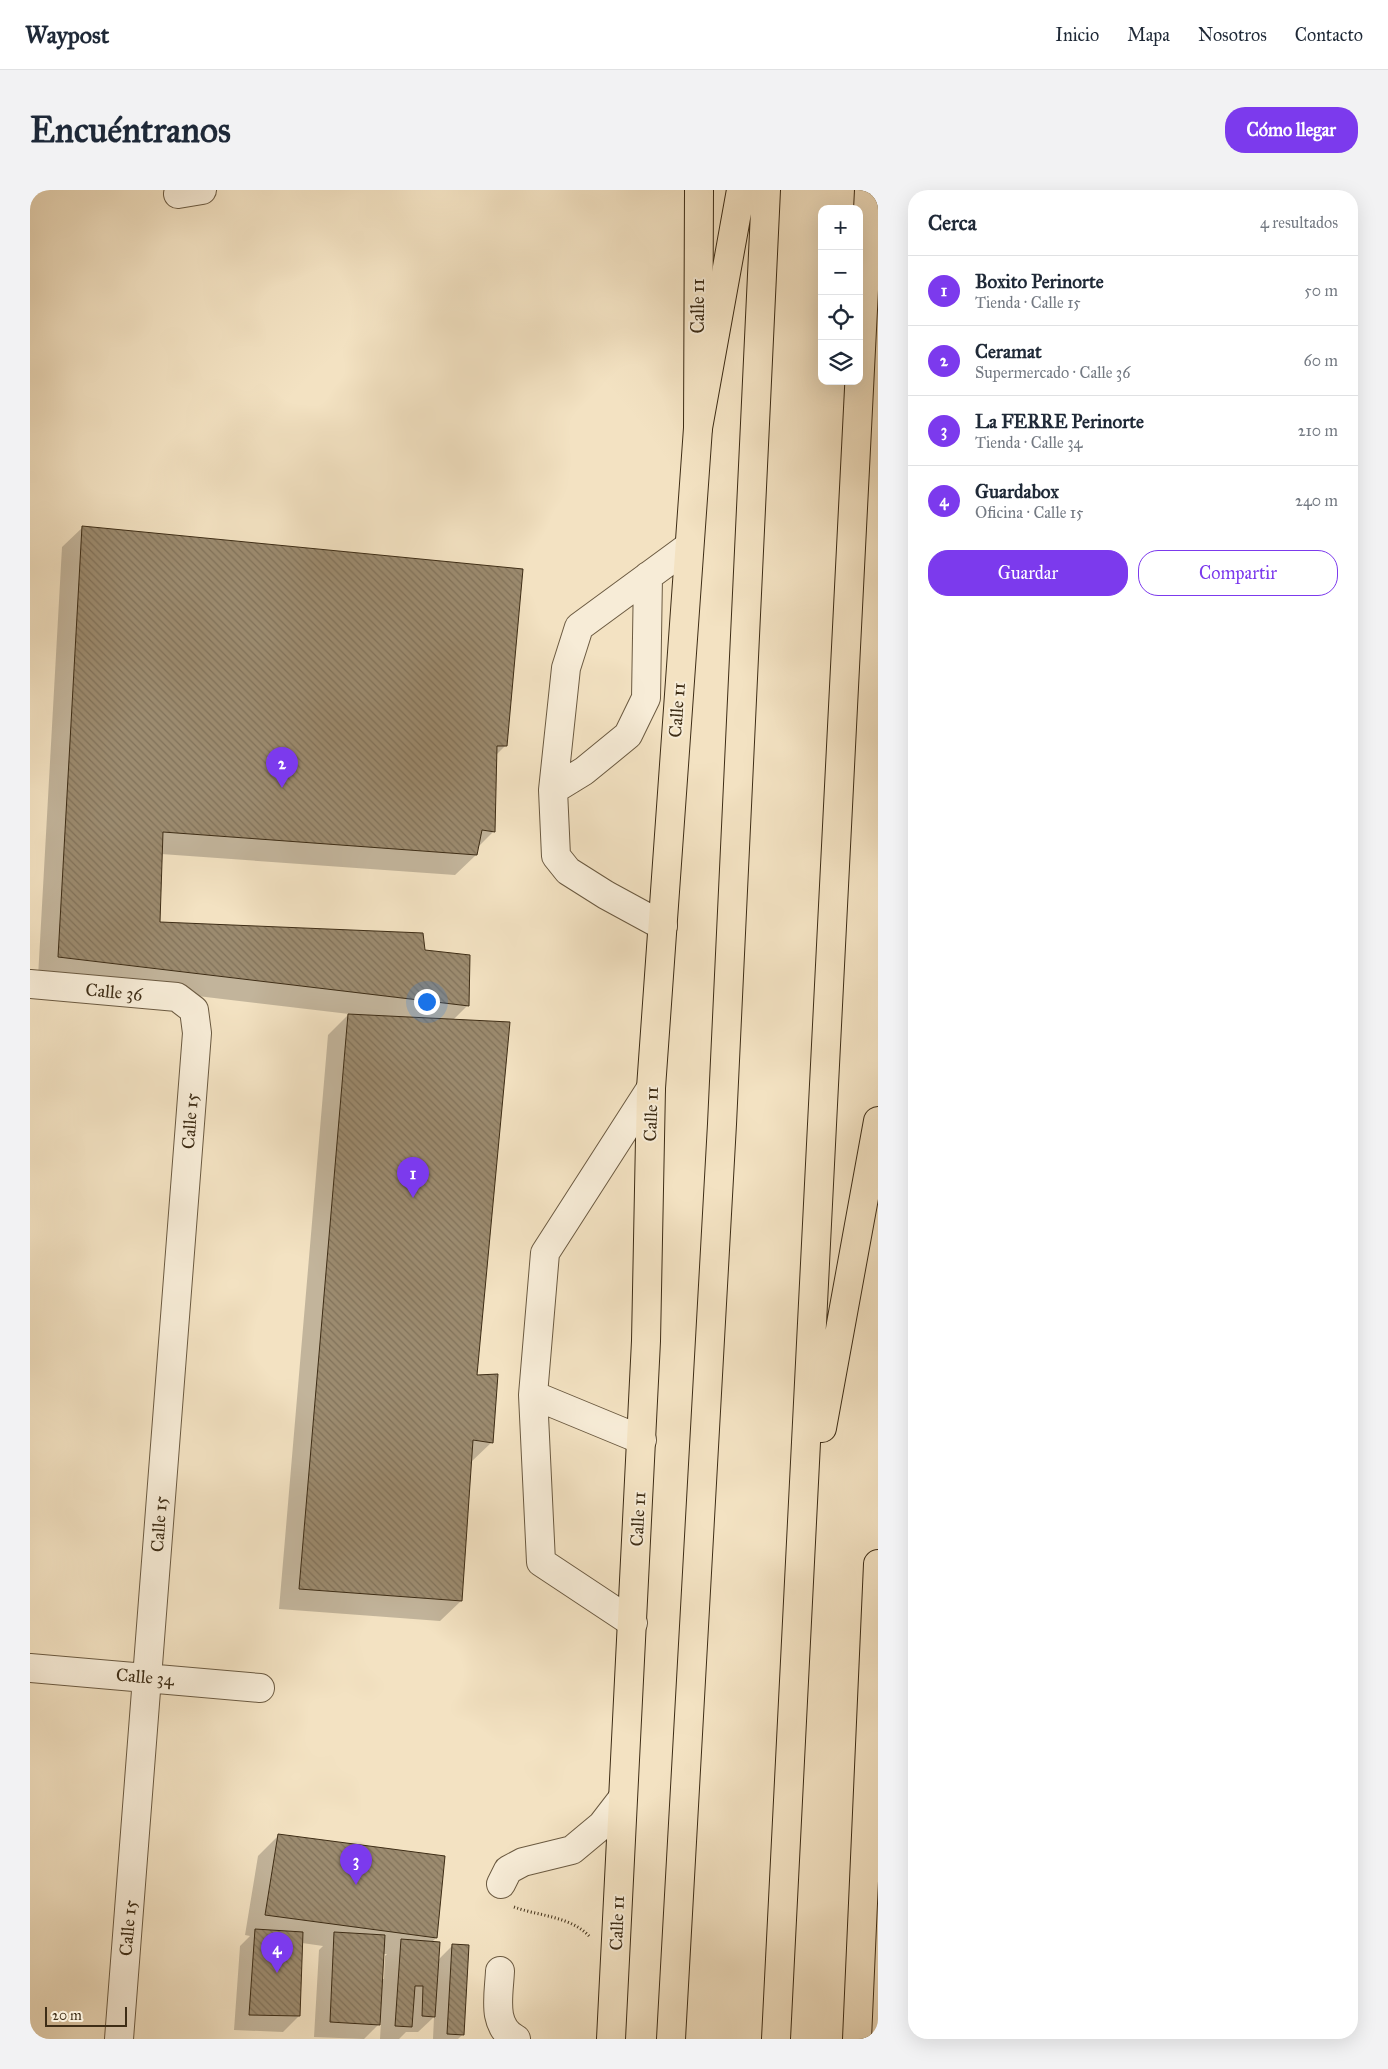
<!DOCTYPE html>
<html lang="es">
<meta charset="utf-8">
<style>
body{margin:0;font-family:"IM FELL Great Primer",serif;background:#f2f2f3;color:#1f2937}
.controls{position:absolute;right:15px;top:15px;display:grid;overflow:hidden;border-radius:10px;box-shadow:0 5px 20px #0002}
.controls button{width:45px;height:45px;display:grid;place-items:center;padding:0;border:0;border-bottom:1px solid #e0e1e3;background:#fff;color:#1f2937;font:25px sans-serif}
.scale{position:absolute;left:15px;bottom:12px;width:82px;box-sizing:border-box;padding-left:5px;border:2px solid #3e2d16;border-top:0;font-size:14px;line-height:18px;white-space:nowrap;color:#3e2d16;-webkit-text-stroke:4px #f7ecd7;paint-order:stroke}
.you{position:absolute;left:396px;top:811px;width:18px;height:18px;margin:-12px;border:4px solid #fff;border-radius:50%;background:#1a73e8;box-shadow:0 0 0 8px #1a73e833}
.badge{display:grid;place-items:center;width:32px;height:32px;border-radius:50%;background:#7c3aed;color:#fff;font-size:16px;font-weight:700}
.pin{position:absolute;translate:-50% -41px;filter:drop-shadow(0 1px 2px #0008)}
.pin::after{content:'';position:absolute;top:26px;width:18px;height:15px;background:inherit;clip-path:polygon(0 0,100% 0,50% 100%)}
.list{margin:0;padding:0;list-style:none}
h2{display:flex;justify-content:space-between;align-items:center;height:65px;margin:0;padding:0 20px;font-size:21px}
h2 small{font-size:16px;font-weight:400;color:#747a83}
.list li{display:grid;grid-template-columns:32px 1fr auto;gap:15px;align-items:center;box-sizing:border-box;height:70px;padding:0 20px;border-top:1px solid #e0e1e3}
.list b{display:block;font-size:19px;white-space:nowrap}
.list p{margin:0;font-size:16px;white-space:nowrap;color:#747a83}
.list em{font-size:16px;font-style:normal;color:#747a83}
.actions{display:flex;gap:10px;padding:15px 20px}
.actions a{flex:1;padding:11px 0;border:1px solid #7c3aed;border-radius:20px;text-align:center;font-size:18px;color:#7c3aed}
.actions .main{background:#7c3aed;color:#fff}
.icon{flex:none;width:28px;height:28px;fill:none;stroke:currentColor;stroke-width:2;stroke-linecap:round;stroke-linejoin:round}
.map{position:relative;flex:none;width:848px;height:1849px;overflow:hidden;border-radius:20px}
header{display:flex;align-items:center;gap:30px;box-sizing:border-box;height:70px;padding:0 25px;background:#fff;border-bottom:1px solid #e0e1e3}
header strong{font-size:24px}
nav{display:flex;gap:28px;margin-inline-start:auto;font-size:18px}
.intro{display:flex;align-items:center;justify-content:space-between;box-sizing:border-box;height:120px;padding:0 30px}
h1{margin:0;font-size:35px}
.button{padding:12px 22px;border-radius:20px;background:#7c3aed;color:#fff;font-size:18px;font-weight:700}
main{display:flex;gap:30px;padding:0 30px}
aside{flex:1;background:#fff;border-radius:20px;box-shadow:0 5px 20px #0002}
.map>svg:first-child{display:block}
.shadow{fill:#0003;fill-rule:evenodd}
.building{fill:url(#building-back-hatch);stroke:#3e2d16}
.lines{fill:none;stroke-linecap:round;stroke-linejoin:round}
.minor-casing{stroke:#6b5a41;stroke-width:30}
.major-casing{stroke:#3e2d16;stroke-width:30}
.highway-casing{stroke:#3e2d16;stroke-width:30}
.path{stroke:#3e2d16;stroke-width:3;stroke-dasharray:1 2.5;stroke-linecap:butt}
.minor{stroke:#f7ecd7;stroke-width:28}
.major{stroke:#f3e2c2;stroke-width:28}
.highway{stroke:#f3e2c2;stroke-width:28}
.labels{text-anchor:middle;stroke-width:4;stroke-linejoin:round;paint-order:stroke}
.street-label{font-size:18px;fill:#3e2d16;stroke:#f7ecd7}
</style>
<header>
<strong>Waypost</strong>
<nav><a>Inicio</a><a>Mapa</a><a>Nosotros</a><a>Contacto</a></nav>
</header>
<div class="intro"><h1>Encuéntranos</h1><a class="button">Cómo llegar</a></div>
<main>
<div class="map">
<svg width="848" height="1849" viewBox="0 0 848 1849">
<defs>
<pattern id="building-back-hatch" width="6" height="6" patternUnits="userSpaceOnUse" patternTransform="scale(1.25)"><rect width="6" height="6" fill="#9c8b6f"/><path d="M-1 5l2 2M0 0l6 6M5-1l2 2" fill="none" stroke="#81725a"/></pattern>
</defs>
<rect width="100%" height="100%" fill="#f3e2c2"/>
<filter id="stains"><feTurbulence type="fractalNoise" baseFrequency=".004" numOctaves="4"/><feColorMatrix values="0 0 0 0 .2 0 0 0 0 .09 0 0 0 0 .02 0 0 0 .5 -.17"/></filter>
<radialGradient id="worn" r=".72"><stop offset=".6" stop-color="#630" stop-opacity="0"/><stop offset="1" stop-color="#630" stop-opacity=".3"/></radialGradient>
<!-- shadow -->
<path class="shadow" d="M53,337L475,556L466,565L464,641L447,658L446,665L425,685L131,664L128,733L393,761L438,815L423,830L446,1186L462,1252L440,1273L431,1411L410,1431L249,1419L298,845L319,824L8,787L32,357Z
M249,1645L406,1748L402,1752L408,1770L423,1755L433,1844L428,1849H403L404,1827L388,1842H376L369,1849H350L351,1832L334,1849L284,1847L289,1760L293,1756L272,1753L269,1826L253,1842L204,1840L210,1756L220,1746L215,1745L228,1666ZM353,1764H357L355,1766L354,1789H351Z"/>
<!-- building -->
<path class="building" d="M52,336L493,379L477,556H467L465,642L452,640L447,665L133,642L130,732L393,743L395,760L440,765L439,816L28,767Z
M318,824L480,832L447,1185L468,1184L463,1253L443,1250L432,1411L269,1399Z
M248,1644L415,1666L407,1748L235,1725Z
M225,1739L273,1742L270,1826L219,1825Z
M304,1742L355,1745L350,1835L300,1832Z
M371,1749L410,1752L405,1827L392,1826L393,1796H385L382,1837L365,1836Z
M422,1754L439,1755L434,1845L417,1844Z"/>
<g class="lines">
<!-- minor casing -->
<g class="minor-casing">
<path id="minor" d="M148,4L172,0
M523,600L554,581L598,545L616,508L618,386
M633,736L576,705L538,681L526,666L523,600L536,478L549,437L658,357
M0,794L147,807L164,820L167,843L89,1849
M503,1205L511,1372L603,1433
M612,1250L503,1205L515,1063L621,898
M0,1478L230,1498
M471,1694L478,1680L493,1672L542,1660L572,1635L592,1609
M470,1781C469,1805 461,1836 486,1849"/>
</g>
<!-- major casing -->
<g class="major-casing">
<path id="major" d="M581,1849L616,1151L621,898L668,238L669,0
M827,1849L848,1374"/>
</g>
<!-- highway casing -->
<g class="highway-casing">
<path id="highway" d="M668,238L711,0
M792,1238L848,931
M641,1849L692,934L736,0
M746,1849L839,0"/>
</g>
<!-- path -->
<path class="path" d="M484,1717C508,1726 540,1726 559,1746"/>
<!-- minor -->
<use href="#minor" class="minor"/>
<!-- major -->
<use href="#major" class="major"/>
<!-- highway -->
<use href="#highway" class="highway"/>
</g>
<g class="labels">
<!-- street labels -->
<g class="street-label">
<text transform="translate(668 116) rotate(-90)" y="6">Calle 11</text>
<text transform="translate(647 520) rotate(-86)" y="6">Calle 11</text>
<text transform="translate(84 802) rotate(5)" y="6">Calle 36</text>
<text transform="translate(621 924) rotate(-88)" y="6">Calle 11</text>
<text transform="translate(160 931) rotate(-86)" y="6">Calle 15</text>
<text transform="translate(608 1329) rotate(-87)" y="6">Calle 11</text>
<text transform="translate(129 1334) rotate(-86)" y="6">Calle 15</text>
<text transform="translate(115 1487) rotate(5)" y="6">Calle 34</text>
<text transform="translate(587 1733) rotate(-88)" y="6">Calle 11</text>
<text transform="translate(98 1738) rotate(-85)" y="6">Calle 15</text>
</g>
</g>
<rect width="100%" height="100%" filter="url(#stains)"/>
<rect width="100%" height="100%" fill="url(#worn)"/>
</svg>
<div class="controls">
<button>+</button>
<button>−</button>
<button><svg class="icon" aria-label="locate" viewBox="0 0 24 24"><circle cx="12" cy="12" r="6"/><path d="M12 2v4M12 18v4M2 12h4M18 12h4"/></svg></button>
<button><svg class="icon" aria-label="layers" viewBox="0 0 24 24"><path d="M12 4l9 5-9 5-9-5zM3 14l9 5 9-5"/></svg></button>
</div>
<div class="scale">20 m</div>
<div class="you"></div>
<div class="pin badge" style="left:383px;top:1008px">1</div>
<div class="pin badge" style="left:252px;top:598px">2</div>
<div class="pin badge" style="left:326px;top:1695px">3</div>
<div class="pin badge" style="left:247px;top:1783px">4</div>
</div>
<aside>
<h2>Cerca<small>4 resultados</small></h2>
<ul class="list">
<li><span class="badge">1</span><div><b>Boxito Perinorte</b><p>Tienda · Calle 15</p></div><em>50 m</em></li>
<li><span class="badge">2</span><div><b>Ceramat</b><p>Supermercado · Calle 36</p></div><em>60 m</em></li>
<li><span class="badge">3</span><div><b>La FERRE Perinorte</b><p>Tienda · Calle 34</p></div><em>210 m</em></li>
<li><span class="badge">4</span><div><b>Guardabox</b><p>Oficina · Calle 15</p></div><em>240 m</em></li>
</ul>
<div class="actions"><a class="main">Guardar</a><a>Compartir</a></div>
</aside>
</main>
